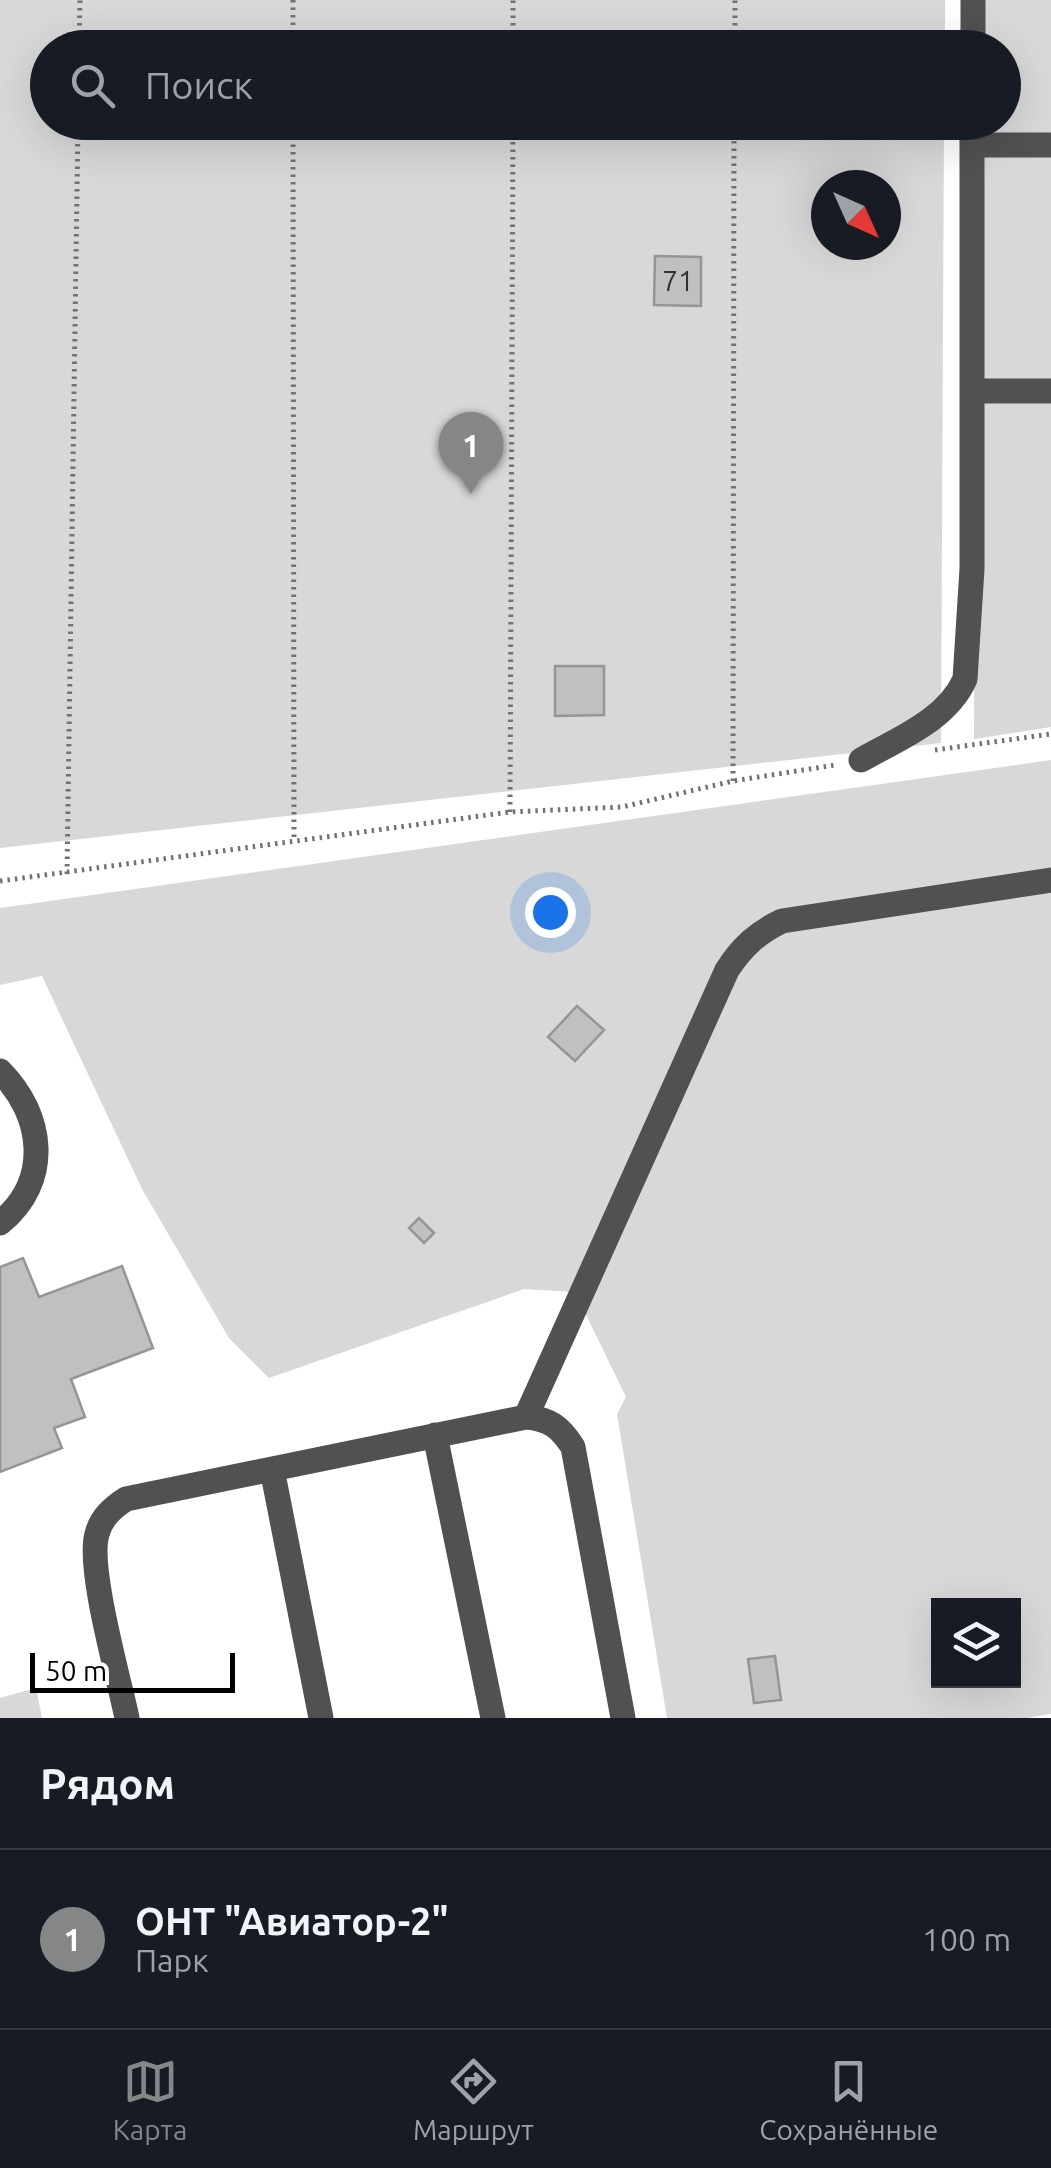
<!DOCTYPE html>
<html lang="ru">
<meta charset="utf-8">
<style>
body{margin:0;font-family:Ubuntu,sans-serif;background:#20242c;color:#f1f3f6}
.controls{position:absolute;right:30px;bottom:30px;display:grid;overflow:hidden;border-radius:0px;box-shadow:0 10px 40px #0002}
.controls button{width:90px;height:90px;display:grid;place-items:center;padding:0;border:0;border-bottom:2px solid #363941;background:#171b24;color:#f1f3f6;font:50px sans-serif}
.compass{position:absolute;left:811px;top:170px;width:90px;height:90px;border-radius:50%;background:#171b24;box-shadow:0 10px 40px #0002;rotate:135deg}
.scale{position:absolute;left:30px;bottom:25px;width:205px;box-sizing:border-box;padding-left:10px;border:5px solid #000;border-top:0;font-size:28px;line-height:35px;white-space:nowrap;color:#000;-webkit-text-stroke:8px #fff;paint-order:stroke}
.you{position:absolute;left:550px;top:912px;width:35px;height:35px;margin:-25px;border:8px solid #fff;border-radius:50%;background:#1a73e8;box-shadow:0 0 0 15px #1a73e833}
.badge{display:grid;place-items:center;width:65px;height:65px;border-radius:50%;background:#858687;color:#fff;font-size:32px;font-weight:700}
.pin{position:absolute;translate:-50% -82px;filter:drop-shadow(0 2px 5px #0008)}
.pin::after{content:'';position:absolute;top:52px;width:35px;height:30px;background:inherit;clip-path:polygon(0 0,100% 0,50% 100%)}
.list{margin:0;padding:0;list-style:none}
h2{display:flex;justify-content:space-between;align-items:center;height:130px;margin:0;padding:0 40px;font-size:42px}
h2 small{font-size:32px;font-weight:400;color:#9ea1a6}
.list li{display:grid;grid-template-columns:65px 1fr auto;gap:30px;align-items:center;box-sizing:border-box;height:180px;padding:0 40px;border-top:2px solid #363941}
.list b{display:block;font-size:38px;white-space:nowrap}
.list p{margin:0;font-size:32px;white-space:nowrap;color:#9ea1a6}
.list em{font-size:32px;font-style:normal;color:#9ea1a6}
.icon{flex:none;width:55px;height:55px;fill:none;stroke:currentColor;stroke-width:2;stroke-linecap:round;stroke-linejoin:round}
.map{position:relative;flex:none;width:1051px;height:1718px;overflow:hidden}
.search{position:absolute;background:#171b24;box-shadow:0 10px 40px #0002;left:30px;right:30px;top:30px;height:110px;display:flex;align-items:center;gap:25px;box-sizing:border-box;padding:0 35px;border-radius:55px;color:#9ea1a6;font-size:38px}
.sheet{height:310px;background:#171b24}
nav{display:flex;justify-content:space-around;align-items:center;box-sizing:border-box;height:140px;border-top:2px solid #363941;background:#171b24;font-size:28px;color:#9ea1a6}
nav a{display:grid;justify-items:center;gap:5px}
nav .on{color:#858687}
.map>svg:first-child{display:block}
.green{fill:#d8d8d8;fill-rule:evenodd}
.building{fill:#c0c0c0;stroke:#959595;stroke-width:2.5}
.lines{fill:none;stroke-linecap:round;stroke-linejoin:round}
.path{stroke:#737373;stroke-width:5;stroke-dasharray:2.5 5;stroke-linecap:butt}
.minor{stroke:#515151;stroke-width:25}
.labels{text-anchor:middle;stroke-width:8;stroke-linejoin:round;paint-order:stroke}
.number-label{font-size:28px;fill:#303030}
</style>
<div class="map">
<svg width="1051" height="1718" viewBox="0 0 1051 1718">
<rect width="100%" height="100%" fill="#fff"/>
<!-- green -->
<path class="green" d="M0,0H945V47L48,48V122L944,123L941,743L0,848ZM826,185H886V245H826Z
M977,0H1051V727L974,739L976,123L1004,122V48L977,47Z
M1051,760V1714L1027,1718H667L617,1414L626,1397L575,1292L524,1289L269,1378L229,1338L142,1189L42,976L0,985V908ZM938,1606H1014V1680H938Z
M36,1688L42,1718H0V1698Z"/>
<!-- building -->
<path class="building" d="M655,256L701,257V306L654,305Z
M555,666H604V715L555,716Z
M577,1006L604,1030L575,1061L548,1037Z
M419,1218L434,1233L424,1243L409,1228Z
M23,1258L39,1297L122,1266L153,1348L71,1379L85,1417L54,1428L62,1448L0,1472V1267Z
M775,1656L781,1700L754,1703L748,1659Z"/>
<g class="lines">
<!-- path -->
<path class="path" d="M293,0V48
M79,48L80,0
M513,48V0
M735,48V0
M293,122L294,842
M935,750L1051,734
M733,781L734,122
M510,812L513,122
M67,874L78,122
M0,881L510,812L622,807L733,781L835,765"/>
<!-- minor -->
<path class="minor" d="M973,48V0
M972,145H1051
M974,391H1051
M861,760C898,739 947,720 965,679L972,569V122
M0,1071C44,1115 52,1181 0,1223
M526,1417L727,970C742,947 757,933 782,921L1051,880
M435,1435L493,1718
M272,1469L321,1718
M127,1718C119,1679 87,1567 97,1534C101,1518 112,1508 126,1499L526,1417C550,1419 560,1427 573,1447L623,1718"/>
</g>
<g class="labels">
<!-- number labels -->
<g class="number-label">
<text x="678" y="291">71</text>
</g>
</g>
</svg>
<div class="controls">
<button><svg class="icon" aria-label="layers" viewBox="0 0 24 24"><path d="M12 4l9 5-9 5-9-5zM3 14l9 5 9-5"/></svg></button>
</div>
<svg class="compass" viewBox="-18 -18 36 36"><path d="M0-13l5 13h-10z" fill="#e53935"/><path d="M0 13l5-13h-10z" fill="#9ea1a6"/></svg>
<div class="scale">50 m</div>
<div class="you"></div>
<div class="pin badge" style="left:471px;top:494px">1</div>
<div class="search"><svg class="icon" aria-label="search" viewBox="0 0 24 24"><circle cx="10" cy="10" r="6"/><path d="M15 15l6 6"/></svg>Поиск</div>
</div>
<section class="sheet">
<h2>Рядом<small></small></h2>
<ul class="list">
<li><span class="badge">1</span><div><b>ОНТ &quot;Авиатор-2&quot;</b><p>Парк</p></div><em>100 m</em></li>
</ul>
</section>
<nav>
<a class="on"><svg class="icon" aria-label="map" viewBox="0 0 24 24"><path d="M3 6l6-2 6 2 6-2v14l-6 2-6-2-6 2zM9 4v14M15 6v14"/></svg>Карта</a>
<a><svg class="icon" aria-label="directions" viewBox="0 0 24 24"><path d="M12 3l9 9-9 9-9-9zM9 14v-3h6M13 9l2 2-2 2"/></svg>Маршрут</a>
<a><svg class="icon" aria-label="saved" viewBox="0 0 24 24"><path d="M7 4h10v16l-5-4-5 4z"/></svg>Сохранённые</a>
</nav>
